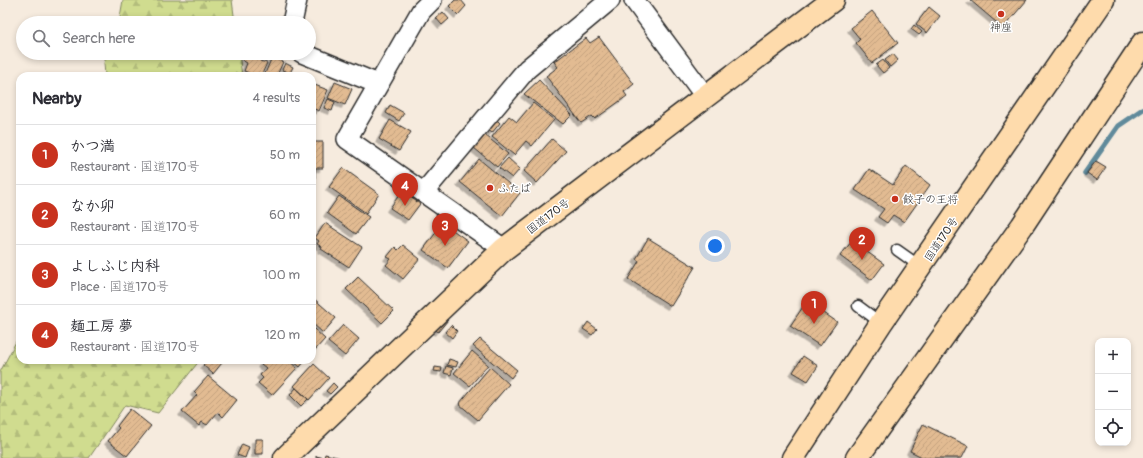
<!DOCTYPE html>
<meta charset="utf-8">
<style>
body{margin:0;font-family:Pangolin,"Klee One",sans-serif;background:#f2f2f3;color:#2b2b33}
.controls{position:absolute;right:12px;bottom:12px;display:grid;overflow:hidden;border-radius:8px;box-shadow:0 2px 6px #0003}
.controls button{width:36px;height:36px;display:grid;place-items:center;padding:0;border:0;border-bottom:1px solid #e1e1e2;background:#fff;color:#2b2b33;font:20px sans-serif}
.you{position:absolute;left:715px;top:246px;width:14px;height:14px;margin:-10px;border:3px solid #fff;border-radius:50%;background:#1a73e8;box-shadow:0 0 0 6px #1a73e833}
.badge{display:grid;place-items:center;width:26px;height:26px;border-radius:50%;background:#c8321e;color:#fff;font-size:13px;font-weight:700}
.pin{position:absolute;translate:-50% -33px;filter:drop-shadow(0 1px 2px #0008)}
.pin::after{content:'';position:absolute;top:21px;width:14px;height:12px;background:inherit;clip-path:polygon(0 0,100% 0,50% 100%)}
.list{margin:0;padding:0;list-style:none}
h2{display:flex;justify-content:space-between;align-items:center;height:52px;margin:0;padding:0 16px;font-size:17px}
h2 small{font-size:13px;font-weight:400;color:#7c7c81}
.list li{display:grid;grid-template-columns:26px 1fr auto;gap:12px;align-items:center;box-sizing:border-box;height:60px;padding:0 16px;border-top:1px solid #e1e1e2}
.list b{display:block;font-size:15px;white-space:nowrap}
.list p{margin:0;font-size:13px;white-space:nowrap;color:#7c7c81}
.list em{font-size:13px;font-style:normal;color:#7c7c81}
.icon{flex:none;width:22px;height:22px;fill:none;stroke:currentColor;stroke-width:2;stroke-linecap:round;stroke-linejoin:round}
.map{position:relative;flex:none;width:1143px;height:458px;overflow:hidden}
.search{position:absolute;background:#fff;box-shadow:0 2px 6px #0003;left:16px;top:16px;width:300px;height:44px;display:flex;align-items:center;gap:10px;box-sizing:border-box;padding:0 14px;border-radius:22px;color:#7c7c81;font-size:15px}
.panel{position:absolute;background:#fff;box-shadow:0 2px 6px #0003;left:16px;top:72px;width:300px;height:292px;border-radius:12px}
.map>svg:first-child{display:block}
.forest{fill:url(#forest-firs);stroke:#7e845d}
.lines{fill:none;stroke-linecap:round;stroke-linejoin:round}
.stream{stroke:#618a9b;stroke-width:5.5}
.building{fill:url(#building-hatch);stroke:#2b2b2b;filter:url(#shadow)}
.service-casing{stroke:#2b2b2b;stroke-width:13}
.minor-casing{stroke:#2b2b2b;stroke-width:22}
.trunk-casing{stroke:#2b2b2b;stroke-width:25}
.service{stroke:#fff;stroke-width:10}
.minor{stroke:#fff;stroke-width:19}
.trunk{stroke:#fedbac;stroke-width:22}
.poi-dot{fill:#c8321e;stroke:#fff;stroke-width:1.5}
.labels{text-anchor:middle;stroke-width:3;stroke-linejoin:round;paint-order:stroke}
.poi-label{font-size:11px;fill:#2b2b2b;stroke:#fff;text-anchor:start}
.street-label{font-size:11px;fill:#2b2b2b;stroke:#fff}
</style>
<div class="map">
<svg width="1143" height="458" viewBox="0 0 1143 458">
<defs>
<pattern id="forest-firs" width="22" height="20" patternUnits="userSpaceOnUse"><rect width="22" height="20" fill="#d0dc8f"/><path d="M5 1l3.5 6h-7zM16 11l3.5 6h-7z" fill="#b3bd7c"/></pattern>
<pattern id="building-hatch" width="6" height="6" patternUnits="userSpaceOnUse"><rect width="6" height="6" fill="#e2bb92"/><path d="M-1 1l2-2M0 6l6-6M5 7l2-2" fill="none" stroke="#c2a17e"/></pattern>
<filter id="shadow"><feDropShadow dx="-3.5" dy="3.5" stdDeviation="0" flood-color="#0004"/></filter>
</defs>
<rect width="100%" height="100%" fill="#f6ebde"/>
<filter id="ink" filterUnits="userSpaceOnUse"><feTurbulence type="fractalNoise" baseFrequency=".025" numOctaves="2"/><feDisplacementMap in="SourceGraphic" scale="8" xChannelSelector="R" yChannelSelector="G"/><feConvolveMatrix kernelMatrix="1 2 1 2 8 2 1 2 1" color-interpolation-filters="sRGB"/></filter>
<g filter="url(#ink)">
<!-- forest -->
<path class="forest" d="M123,0H232L235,23H119Z
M108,53H239L242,76H105L104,63Z
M20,334V360H200L158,413L125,405L89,458H0V372Z"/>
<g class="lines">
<!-- stream -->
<path class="stream" d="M1085,173L1118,126L1143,109"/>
</g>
<!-- building -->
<path class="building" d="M455,0H461L466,6L458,15L449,6Z
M970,0H1027L1003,28Z
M929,7L940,16L927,33L916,24Z
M872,11L898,43L872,63L856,43L860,39L851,28Z
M443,12L449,19L442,25L436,18Z
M914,25L922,32L919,35L911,29Z
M599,37L634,84L624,92L627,96L595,119L592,116L581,123L546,76L558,67L554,62L586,38L590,43Z
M245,53H264L260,61L267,63L261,76H256L244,71L247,63L242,60Z
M893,54L898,60L890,67L885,60Z
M272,57L283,62L278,73L284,76H264Z
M883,60L889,68L883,73L876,65Z
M285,63L293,67L290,73L282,70Z
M539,80L572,115L563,124L524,94Z
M335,82L352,89L345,105L328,98Z
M312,84L328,90L319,111L312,108Z
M328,99L335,102L332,111L324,108Z
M533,103L554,120L532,146L526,141L514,155L492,137L509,116L517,122Z
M390,105L404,113L399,121L386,113Z
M496,119L500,123L492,133L487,129Z
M390,120L411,132L399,151L379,139Z
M485,135L508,154L497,167L474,148Z
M552,139L566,151L537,183L524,171Z
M312,142H323V168H315V180H312Z
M508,158L520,169L512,178L499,168Z
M479,159L520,193L502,216L460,182Z
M1096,161L1106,167L1097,180L1087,173Z
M906,166L930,185L904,222L893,215L887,223L878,217L884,209L855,190L869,169L893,185Z
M343,168L379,194L366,213L329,187Z
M402,191L420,204L408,220L390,208Z
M339,196L369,217L356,234L327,213Z
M325,223L362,247L349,267L321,249L322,247L317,244L319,241L315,238Z
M443,223L468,241L448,268L423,250Z
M648,238L695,267L671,306L628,279L639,261L636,259Z
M852,241L884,264L872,280L840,256Z
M403,245L420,259L403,279L386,265L391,259L387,257L395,247L398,250Z
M358,277L394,311L382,323L346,289Z
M312,297L336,318L323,333L312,323Z
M807,301L837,322L820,346L790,326Z
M443,316L448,320L438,332L433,328Z
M588,322L597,329L592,335L583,329Z
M343,325L359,339L345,356L328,342Z
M451,325L457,331L452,338L445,332Z
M314,329L325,339L315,350L312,347V330Z
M480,339L517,370L511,378L473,346Z
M472,351L488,365L470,386L454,373Z
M803,356L818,366L808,381L793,372Z
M449,359L458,362L456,367L447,365Z
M208,360H218L222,363L213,374L203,365Z
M265,360H288L297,368L272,395L258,383L263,378L260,375L266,368L261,364Z
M292,360H306L300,367Z
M314,364L329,378L309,400L294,386Z
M446,366L453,368L451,375L444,373Z
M435,367L442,368L441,372L434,371Z
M490,367L509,384L478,420L459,404Z
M208,376L237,400L223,417L218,412L207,425L202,422L199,426L182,412L197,395L194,392Z
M333,383L337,387L330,394L326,391Z
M296,388L308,399L301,406L290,395Z
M130,409L151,426L127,456L108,441L119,428L117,426Z
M923,424L968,446L962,458H924L910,451Z
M255,439H263V454H255Z
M242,444L249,447L245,458L237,455Z
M325,454L341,458H316V456L324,458Z"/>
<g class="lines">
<!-- service casing -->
<g class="service-casing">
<path id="service" d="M897,250L921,267
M858,306L881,323"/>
</g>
<!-- minor casing -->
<g class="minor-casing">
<path id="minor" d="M432,0L421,11L347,139L504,249
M634,0L705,96
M292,23L297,0
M302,53L378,84
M424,192L527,69L610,0"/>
</g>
<!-- trunk casing -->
<g class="trunk-casing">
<path id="trunk" d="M285,458L504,249L833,0
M793,458L881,323L1103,0
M857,458L1022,226L1143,43"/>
</g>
<!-- service -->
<use href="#service" class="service"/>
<!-- minor -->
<use href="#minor" class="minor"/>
<!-- trunk -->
<use href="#trunk" class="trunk"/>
</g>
</g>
<!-- markers -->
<g class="poi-dot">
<circle cx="1001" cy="14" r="4"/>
<circle cx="490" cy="188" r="4"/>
<circle cx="895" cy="199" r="4"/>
</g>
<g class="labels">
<!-- poi labels -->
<g class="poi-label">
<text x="1001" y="31" text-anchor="middle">神座</text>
<text x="498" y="192">ふたば</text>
<text x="903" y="203">餃子の王将</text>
</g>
<!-- street labels -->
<g class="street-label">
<text transform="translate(548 216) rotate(-37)" y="4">国道170号</text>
<text transform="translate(941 239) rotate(-56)" y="4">国道170号</text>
</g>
</g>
</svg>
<div class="controls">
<button>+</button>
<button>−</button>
<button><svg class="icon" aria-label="locate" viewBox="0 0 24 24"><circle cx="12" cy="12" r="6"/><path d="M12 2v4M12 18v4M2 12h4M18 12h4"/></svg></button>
</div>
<div class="you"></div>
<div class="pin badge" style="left:814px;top:324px">1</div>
<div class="pin badge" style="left:862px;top:260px">2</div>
<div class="pin badge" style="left:445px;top:246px">3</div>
<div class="pin badge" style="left:405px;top:206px">4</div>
<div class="search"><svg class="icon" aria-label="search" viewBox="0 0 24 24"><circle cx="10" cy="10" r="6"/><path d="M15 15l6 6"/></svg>Search here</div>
<section class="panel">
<h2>Nearby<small>4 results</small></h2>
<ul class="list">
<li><span class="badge">1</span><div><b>かつ満</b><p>Restaurant · 国道170号</p></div><em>50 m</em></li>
<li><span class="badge">2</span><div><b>なか卯</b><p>Restaurant · 国道170号</p></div><em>60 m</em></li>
<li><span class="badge">3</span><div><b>よしふじ内科</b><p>Place · 国道170号</p></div><em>100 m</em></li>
<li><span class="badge">4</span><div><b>麺工房 夢</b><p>Restaurant · 国道170号</p></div><em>120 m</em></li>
</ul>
</section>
</div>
